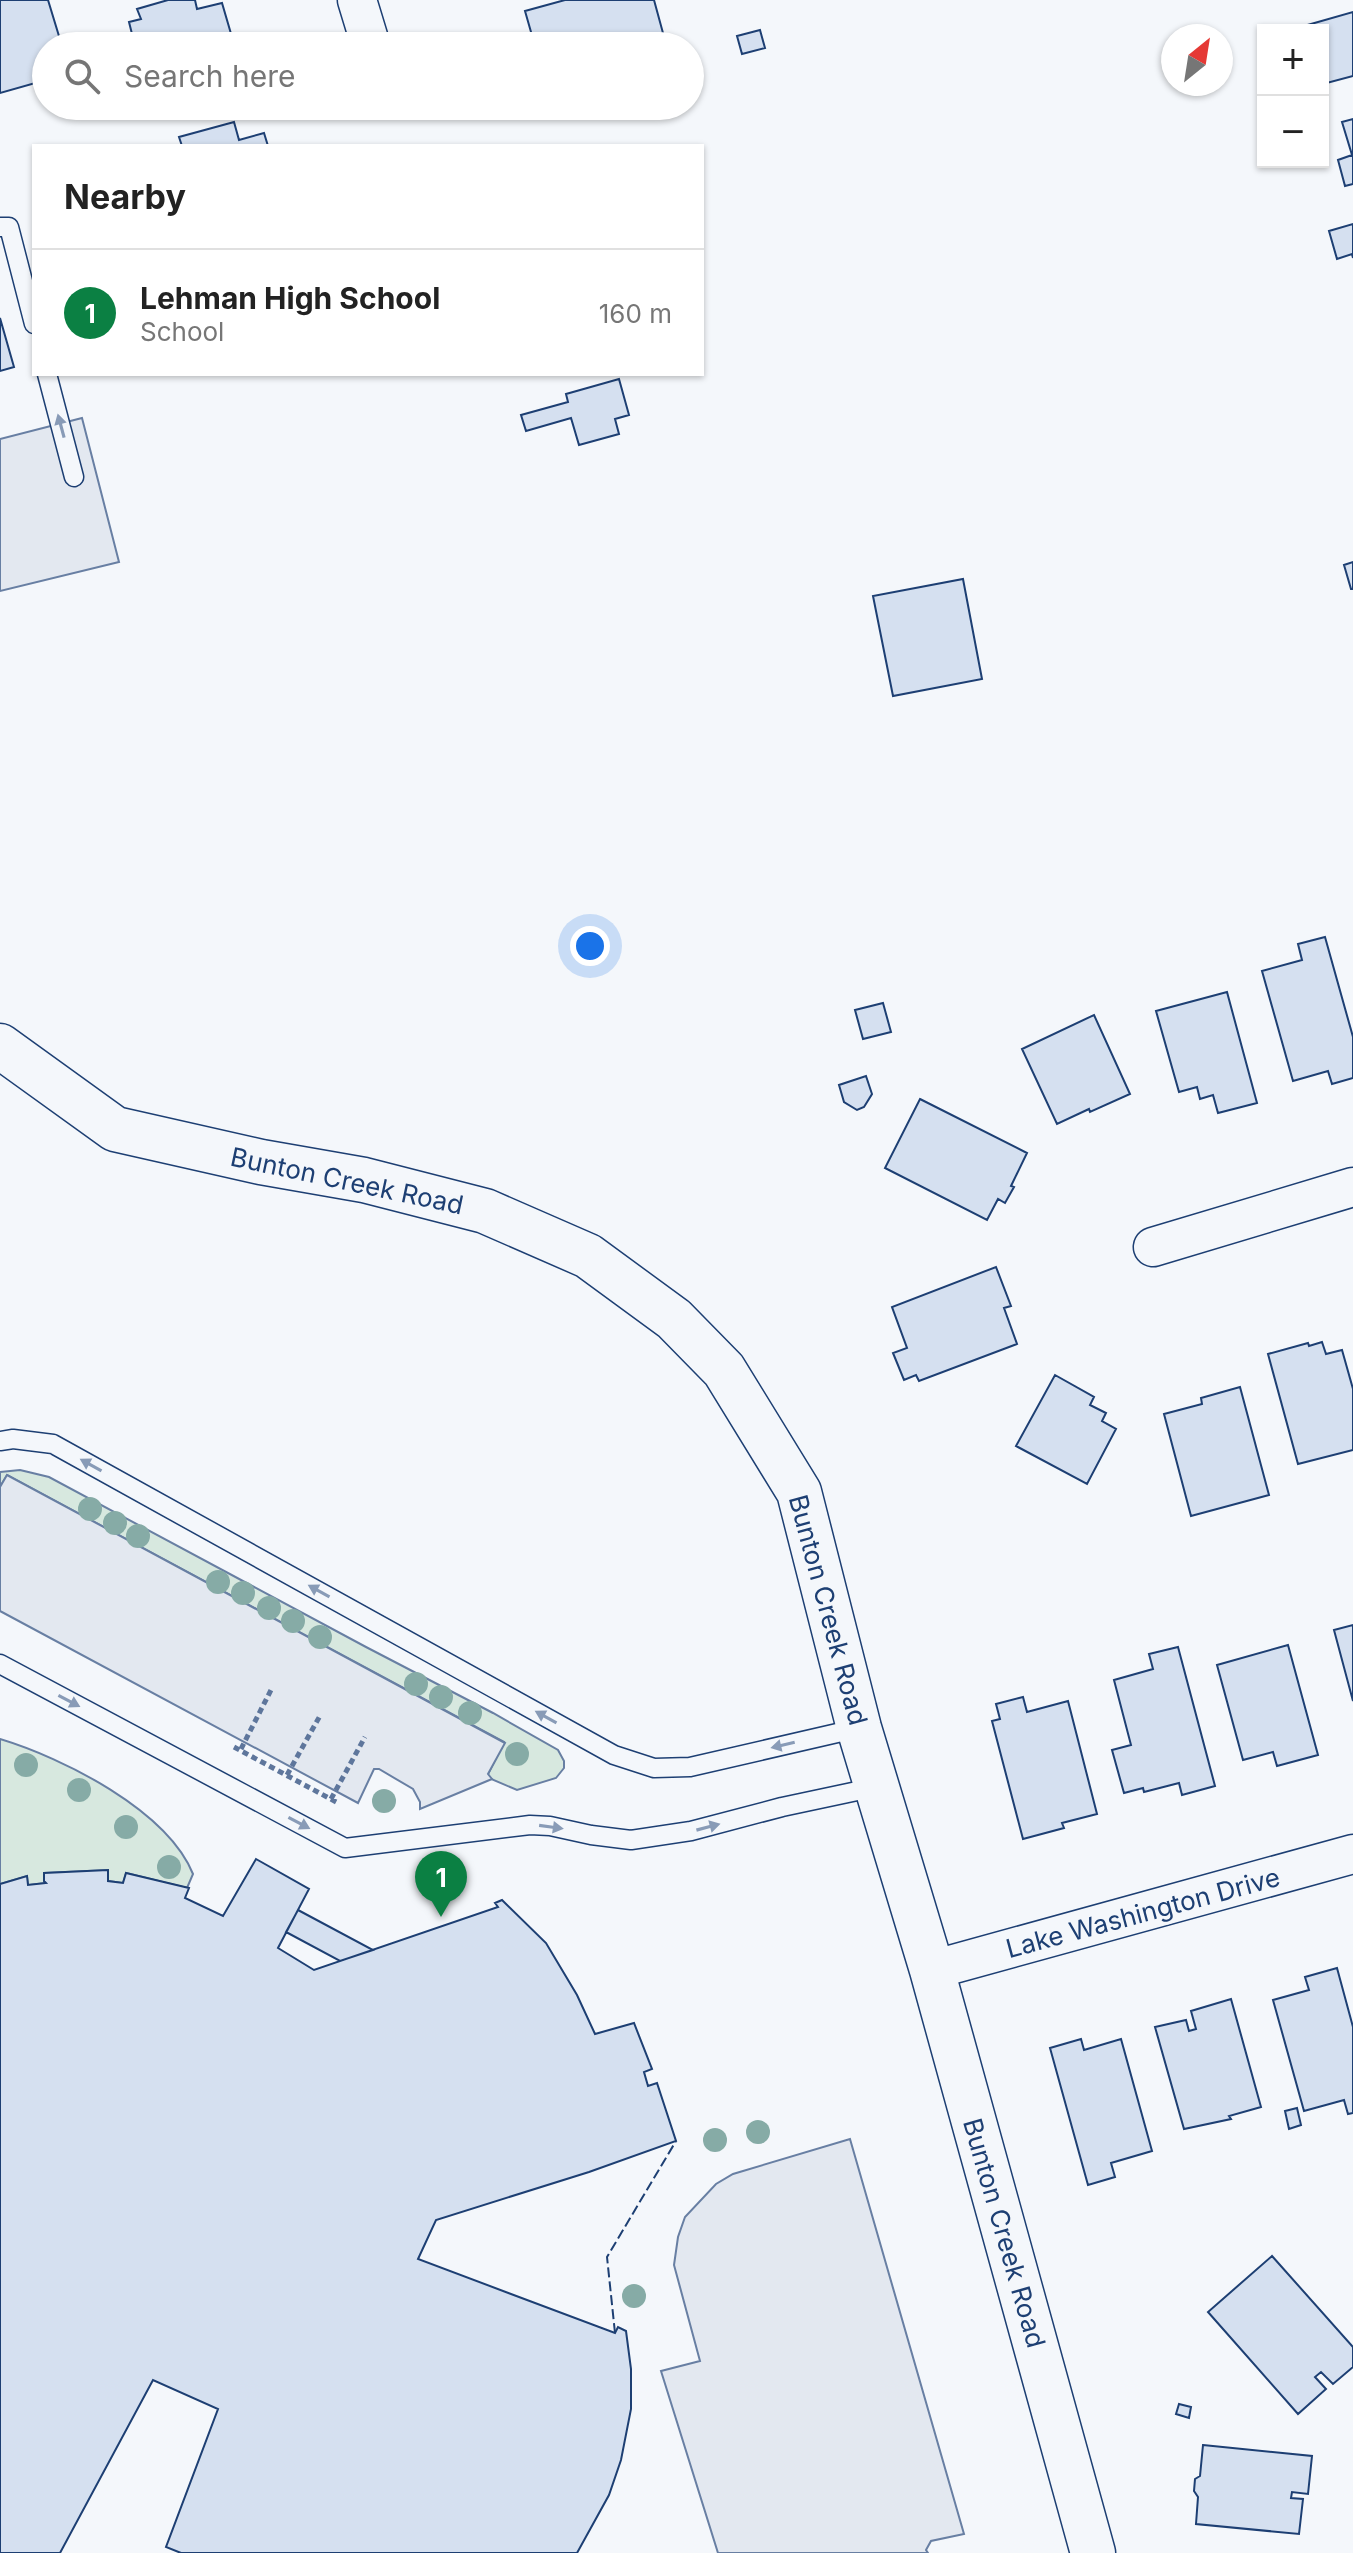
<!DOCTYPE html>
<meta charset="utf-8">
<style>
body{margin:0;font-family:Inter,sans-serif;background:#f2f2f2;color:#222}
.controls{position:absolute;right:24px;top:24px;display:grid;overflow:hidden;border-radius:0px;box-shadow:0 2px 6px #0004}
.controls button{width:72px;height:72px;display:grid;place-items:center;padding:0;border:0;border-bottom:2px solid #e0e0e0;background:#fff;color:#222;font:40px sans-serif}
.compass{position:absolute;left:1161px;top:24px;width:72px;height:72px;border-radius:50%;background:#fff;box-shadow:0 2px 6px #0004;rotate:30deg}
.you{position:absolute;left:590px;top:946px;width:28px;height:28px;margin:-20px;border:6px solid #fff;border-radius:50%;background:#1a73e8;box-shadow:0 0 0 12px #1a73e833}
.badge{display:grid;place-items:center;width:52px;height:52px;border-radius:50%;background:#0b8043;color:#fff;font-size:26px;font-weight:700}
.pin{position:absolute;translate:-50% -66px;filter:drop-shadow(0 2px 4px #0008)}
.pin::after{content:'';position:absolute;top:42px;width:28px;height:24px;background:inherit;clip-path:polygon(0 0,100% 0,50% 100%)}
.list{margin:0;padding:0;list-style:none}
h2{display:flex;justify-content:space-between;align-items:center;height:104px;margin:0;padding:0 32px;font-size:34px}
h2 small{font-size:26px;font-weight:400;color:#767676}
.list li{display:grid;grid-template-columns:52px 1fr auto;gap:24px;align-items:center;box-sizing:border-box;height:128px;padding:0 32px;border-top:2px solid #e0e0e0}
.list b{display:block;font-size:30px;white-space:nowrap}
.list p{margin:0;font-size:26px;white-space:nowrap;color:#767676}
.list em{font-size:26px;font-style:normal;color:#767676}
.icon{flex:none;width:44px;height:44px;fill:none;stroke:currentColor;stroke-width:2;stroke-linecap:round;stroke-linejoin:round}
.map{position:relative;flex:none;width:1353px;height:2553px;overflow:hidden}
.search{position:absolute;background:#fff;box-shadow:0 2px 6px #0004;left:32px;top:32px;width:672px;height:88px;display:flex;align-items:center;gap:20px;box-sizing:border-box;padding:0 28px;border-radius:44px;color:#767676;font-size:30px}
.panel{position:absolute;background:#fff;box-shadow:0 2px 6px #0004;left:32px;top:144px;width:672px;height:232px;border-radius:0px}
.map>svg:first-child{display:block}
.green{fill:#d7e8df;stroke:#687fa3;stroke-width:2}
.parking{fill:#e3e8f0;stroke:#687fa3;stroke-width:2}
.building{fill:#d5e0f0;stroke:#1d3f73;stroke-width:2}
.lines{fill:none;stroke-linecap:round;stroke-linejoin:round}
.lane-casing{stroke:#1d3f73;stroke-width:21}
.street-casing{stroke:#1d3f73;stroke-width:41}
.secondary-casing{stroke:#1d3f73;stroke-width:47}
.path{stroke:#5e769c;stroke-width:5;stroke-dasharray:6 4;stroke-linecap:butt}
.lane{stroke:#f4f7fb;stroke-width:18}
.street{stroke:#f4f7fb;stroke-width:38}
.secondary{stroke:#f4f7fb;stroke-width:44}
.fence{stroke:#1d3f73;stroke-width:2;stroke-dasharray:10 4;stroke-linecap:butt}
.tree{fill:#86aba6}
.oneway{fill:#889bb7}
.labels{text-anchor:middle;stroke-width:6;stroke-linejoin:round;paint-order:stroke}
.street-label{font-size:26px;fill:#1d3f73;stroke:#f4f7fb}
</style>
<div class="map">
<svg width="1353" height="2553" viewBox="0 0 1353 2553">
<rect width="100%" height="100%" fill="#f4f7fb"/>
<!-- green -->
<path class="green" d="M20,1470L49,1477L366,1647L493,1713L558,1750L564,1761V1768L556,1778L517,1790L489,1778L488,1774L504,1742L7,1475L0,1487V1472Z
M0,1739C63,1758 167,1810 193,1874L187,1888L126,1873L123,1883L108,1881V1870L45,1873L44,1881L46,1883L28,1885L27,1876L0,1884Z"/>
<!-- parking -->
<path class="parking" d="M82,418L119,562L0,591V439Z
M7,1475L505,1743L488,1774L492,1779L420,1809V1802L413,1789L379,1769H374L358,1803L0,1611V1487Z
M850,2139L964,2534L931,2541L926,2550L928,2553H718L661,2371L700,2361L674,2265L678,2237L685,2217L716,2184L733,2174Z"/>
<!-- building -->
<path class="building" d="M0,0H48L62,46H46V80L0,93Z
M168,0H195L197,9L222,3L234,44L135,46L129,22L141,19L137,9Z
M565,0H654L663,33L619,46H535L525,11Z
M1353,12V76L1323,84V30H1305L1304,26Z
M760,30L765,48L742,54L737,36Z
M1353,119V184L1345,186L1338,160L1352,155L1342,122Z
M234,122L239,140L264,133L268,146H182L179,137Z
M1353,224V258L1352,254L1337,259L1329,231Z
M0,318L14,367L0,371Z
M619,379L629,415L615,419L619,434L579,445L571,418L526,431L521,415L568,402L566,394Z
M1353,562V589H1351L1344,565Z
M963,579L982,679L893,696L873,596Z
M1325,937L1353,1037V1078L1332,1084L1328,1071L1293,1081L1262,971L1302,960L1298,944Z
M1227,992L1257,1103L1218,1113L1213,1095L1200,1099L1197,1087L1179,1092L1156,1011Z
M883,1003L891,1032L863,1039L855,1010Z
M1094,1015L1130,1094L1090,1112L1089,1109L1057,1124L1022,1049Z
M866,1076L872,1094L864,1107L857,1110L844,1102L839,1085Z
M920,1099L1027,1153L1011,1186L1014,1187L1005,1203L998,1199L987,1220L885,1168Z
M996,1267L1011,1306L1004,1308L1017,1344L919,1381L916,1375L904,1380L893,1353L907,1348L892,1307Z
M1322,1342L1326,1354L1342,1350L1353,1389V1450L1298,1464L1268,1354L1308,1343L1309,1346Z
M1055,1375L1094,1397L1090,1405L1106,1413L1102,1421L1116,1429L1087,1484L1016,1446Z
M1240,1387L1269,1495L1191,1516L1164,1414L1202,1404L1201,1398Z
M1353,1625V1701L1334,1630Z
M1288,1645L1318,1755L1277,1766L1273,1752L1243,1760L1217,1665Z
M1178,1647L1215,1786L1182,1795L1179,1783L1144,1792L1143,1788L1124,1793L1112,1750L1131,1745L1114,1680L1153,1669L1149,1654Z
M1023,1697L1027,1712L1068,1701L1097,1814L1062,1823L1064,1828L1023,1839L992,1721L1000,1719L996,1704Z
M256,1859L309,1889L278,1948L314,1970L498,1907L495,1903L502,1900L546,1943L577,1995L595,2034L634,2023L652,2069L644,2072L648,2086L657,2083L676,2141L589,2172L436,2220L418,2259L615,2333L618,2327L626,2331L631,2369V2409L621,2460L609,2495L577,2553H181L166,2547L218,2409L153,2380L60,2553H0V1884L27,1876L28,1885L46,1883L44,1881V1873L108,1870V1881L123,1883L126,1873L189,1888L185,1898L223,1916Z
M298,1910L373,1950L340,1961L286,1932Z
M1337,1968L1353,2027V2113L1348,2114L1344,2100L1304,2111L1273,2000L1309,1990L1305,1977Z
M1231,1999L1261,2107L1229,2116L1231,2119L1184,2129L1155,2027L1186,2020L1189,2031L1196,2029L1191,2011Z
M1081,2039L1084,2050L1121,2039L1152,2151L1111,2163L1115,2177L1088,2185L1050,2048Z
M1297,2108L1301,2125L1289,2129L1285,2111Z
M1272,2256L1353,2347V2367L1333,2384L1321,2372L1315,2377L1326,2389L1298,2414L1208,2312Z
M1179,2404L1191,2407L1189,2418L1176,2414Z
M1203,2445L1312,2456L1308,2494L1292,2492L1291,2498L1303,2499L1299,2534L1196,2524L1198,2497L1194,2491L1195,2479L1200,2476Z"/>
<g class="lines">
<!-- lane casing -->
<g class="lane-casing">
<path id="lane" d="M0,227H9L34,324
M47,374L74,477
M0,1441L13,1439L53,1444L614,1755L654,1768L690,1767L859,1728
M0,1664L345,1848L530,1825L550,1826L591,1835L631,1840L691,1831L782,1807L876,1787"/>
</g>
<!-- street casing -->
<g class="street-casing">
<path id="street" d="M357,0L371,46
M1153,1247L1353,1187
M932,1970L1353,1854"/>
</g>
<!-- secondary casing -->
<g class="secondary-casing">
<path id="secondary" d="M0,1046L115,1129L261,1162L364,1180L485,1211L588,1256L674,1319L724,1370L799,1492L859,1728L932,1970L1093,2553"/>
</g>
<!-- path -->
<path class="path" d="M234,1747L338,1803
M241,1749L272,1688
M287,1775L321,1714
M331,1799L365,1737"/>
<!-- lane -->
<use href="#lane" class="lane"/>
<!-- street -->
<use href="#street" class="street"/>
<!-- secondary -->
<use href="#secondary" class="secondary"/>
<!-- fence -->
<path class="fence" d="M615,2333L607,2257L676,2141"/>
</g>
<!-- trees -->
<g class="tree">
<circle cx="90" cy="1509" r="12"/>
<circle cx="115" cy="1523" r="12"/>
<circle cx="138" cy="1536" r="12"/>
<circle cx="218" cy="1582" r="12"/>
<circle cx="243" cy="1593" r="12"/>
<circle cx="269" cy="1608" r="12"/>
<circle cx="293" cy="1621" r="12"/>
<circle cx="320" cy="1637" r="12"/>
<circle cx="416" cy="1684" r="12"/>
<circle cx="441" cy="1697" r="12"/>
<circle cx="470" cy="1713" r="12"/>
<circle cx="517" cy="1754" r="12"/>
<circle cx="26" cy="1765" r="12"/>
<circle cx="79" cy="1790" r="12"/>
<circle cx="384" cy="1801" r="12"/>
<circle cx="126" cy="1827" r="12"/>
<circle cx="169" cy="1867" r="12"/>
<circle cx="758" cy="2132" r="12"/>
<circle cx="715" cy="2140" r="12"/>
<circle cx="634" cy="2296" r="12"/>
</g>
<!-- one-way arrows -->
<defs><path id="oneway-solid" d="M-6-.8H1V-3.2L6.5 0L1 3.2V.8H-6Z" transform="scale(2)"/></defs>
<g class="oneway">
<use href="#oneway-solid" transform="translate(61 426) rotate(-105)"/>
<use href="#oneway-solid" transform="translate(91 1465) rotate(-151)"/>
<use href="#oneway-solid" transform="translate(319 1591) rotate(-151)"/>
<use href="#oneway-solid" transform="translate(69 1701) rotate(28)"/>
<use href="#oneway-solid" transform="translate(546 1717) rotate(-151)"/>
<use href="#oneway-solid" transform="translate(783 1745) rotate(167)"/>
<use href="#oneway-solid" transform="translate(299 1823) rotate(28)"/>
<use href="#oneway-solid" transform="translate(551 1827) rotate(8)"/>
<use href="#oneway-solid" transform="translate(708 1827) rotate(-15)"/>
</g>
<g class="labels">
<!-- street labels -->
<g class="street-label">
<text transform="translate(347 1181) rotate(12)" y="9">Bunton Creek Road</text>
<text transform="translate(828 1610) rotate(75)" y="9">Bunton Creek Road</text>
<text transform="translate(1143 1913) rotate(-15)" y="9">Lake Washington Drive</text>
<text transform="translate(1004 2233) rotate(74)" y="9">Bunton Creek Road</text>
</g>
</g>
</svg>
<div class="controls">
<button>+</button>
<button>−</button>
</div>
<svg class="compass" viewBox="-18 -18 36 36"><path d="M0-13l5 13h-10z" fill="#e53935"/><path d="M0 13l5-13h-10z" fill="#767676"/></svg>
<div class="you"></div>
<div class="pin badge" style="left:441px;top:1917px">1</div>
<div class="search"><svg class="icon" aria-label="search" viewBox="0 0 24 24"><circle cx="10" cy="10" r="6"/><path d="M15 15l6 6"/></svg>Search here</div>
<section class="panel">
<h2>Nearby<small></small></h2>
<ul class="list">
<li><span class="badge">1</span><div><b>Lehman High School</b><p>School</p></div><em>160 m</em></li>
</ul>
</section>
</div>
